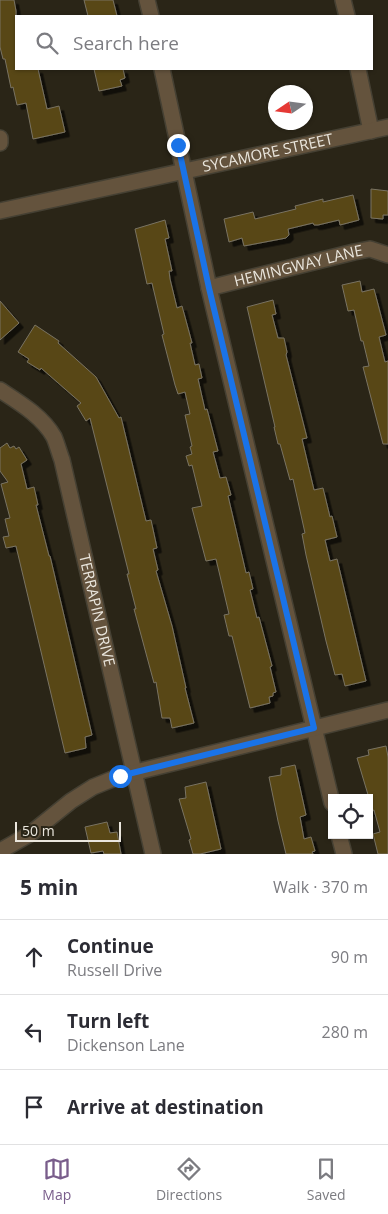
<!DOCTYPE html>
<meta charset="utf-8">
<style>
body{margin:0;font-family:"Open Sans",sans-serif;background:#f7f7f7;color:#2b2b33}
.controls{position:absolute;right:15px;bottom:15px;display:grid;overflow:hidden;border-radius:0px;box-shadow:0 1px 4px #0004}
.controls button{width:45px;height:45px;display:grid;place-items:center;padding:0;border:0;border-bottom:1px solid #e1e1e2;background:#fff;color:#2b2b33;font:25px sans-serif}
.compass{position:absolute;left:268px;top:85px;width:45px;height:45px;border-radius:50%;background:#fff;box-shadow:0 1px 4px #0004;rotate:257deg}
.scale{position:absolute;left:15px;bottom:12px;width:106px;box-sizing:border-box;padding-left:5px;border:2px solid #eae6dd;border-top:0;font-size:14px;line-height:18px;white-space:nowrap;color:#eae6dd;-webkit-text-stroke:4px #2a2517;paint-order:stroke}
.stop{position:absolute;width:15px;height:15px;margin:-11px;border:4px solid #1a73e8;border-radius:50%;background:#fff}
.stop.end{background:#1a73e8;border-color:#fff;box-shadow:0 1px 5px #0008}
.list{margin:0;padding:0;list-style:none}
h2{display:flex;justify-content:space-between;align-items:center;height:65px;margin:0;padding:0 20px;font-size:21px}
h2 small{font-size:16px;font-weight:400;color:#7c7c81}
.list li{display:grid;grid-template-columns:32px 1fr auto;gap:15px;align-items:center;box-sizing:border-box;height:75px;padding:0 20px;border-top:1px solid #e1e1e2}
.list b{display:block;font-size:19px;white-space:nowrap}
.list p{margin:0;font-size:16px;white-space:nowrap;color:#7c7c81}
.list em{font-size:16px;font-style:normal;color:#7c7c81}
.icon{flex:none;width:28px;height:28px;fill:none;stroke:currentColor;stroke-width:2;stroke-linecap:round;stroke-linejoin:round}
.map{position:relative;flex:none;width:388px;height:854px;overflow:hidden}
.search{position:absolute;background:#fff;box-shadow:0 1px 4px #0004;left:15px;right:15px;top:15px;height:55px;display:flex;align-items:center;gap:12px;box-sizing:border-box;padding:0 18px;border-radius:0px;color:#7c7c81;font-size:19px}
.sheet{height:290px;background:#fff}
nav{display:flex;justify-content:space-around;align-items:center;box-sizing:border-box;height:70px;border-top:1px solid #e1e1e2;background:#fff;font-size:14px;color:#7c7c81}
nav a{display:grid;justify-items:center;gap:2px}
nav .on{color:#795d8b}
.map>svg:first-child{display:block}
.building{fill:#594713;stroke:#797363;filter:url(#shadow)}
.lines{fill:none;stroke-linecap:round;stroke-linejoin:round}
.minor-casing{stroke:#454033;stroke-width:18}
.minor{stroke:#64533d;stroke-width:15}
.route{stroke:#1a73e8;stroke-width:6}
.labels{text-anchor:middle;stroke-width:5;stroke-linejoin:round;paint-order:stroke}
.street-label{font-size:15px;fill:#eae6dd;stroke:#2a2517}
</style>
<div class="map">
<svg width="388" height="854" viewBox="0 0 388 854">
<defs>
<filter id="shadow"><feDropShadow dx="4.5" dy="4.5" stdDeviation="0" flood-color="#0009"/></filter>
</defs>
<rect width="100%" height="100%" fill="#2a2517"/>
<!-- building -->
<path class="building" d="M0,0H14L16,11V69H38L47,109L59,106L65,132L33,139L26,103L17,105L13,87L11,88L5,59H3L0,47Z
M84,0H113L117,16H88Z
M94,69H123L125,78L120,80L122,86L99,91Z
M371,189L388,191V215H383V219L371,218Z
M353,195L359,220L340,225L339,220L318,225H314L313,223L288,229L289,235L286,238L244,246L242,238L229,242L224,219L253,212L255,219L296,209L295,206L323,199V202Z
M165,220L169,238L165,239L172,271H169L170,279L177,308L182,306L192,343H190L195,365L199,364L202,378L198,379L205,410L207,409L218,451L213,452L220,478L226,477L231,495L228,496L236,530L246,573L249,572L253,589L250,590L257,618L259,617L272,666L270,667L276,692L273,693V696L269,697L270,703L250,708L232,636H229L224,615L229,614L216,559L206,561L192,508L202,506L192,465L189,466L186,456L192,454L190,447L192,446L185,415L190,414L185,392L178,394L175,385L162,335L164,334L152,283L147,284L135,229Z
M360,281L362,292L374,289L386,335L379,337L385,362L388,361V444H383L363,367L369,366L363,341H361L354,310L348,311L342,285Z
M273,300L276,314L272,315L278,338H284L287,352L286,355L307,438L302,439L314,490L323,488L330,517L332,516L337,537L325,540L330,561L337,559L366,681L345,686L342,674L335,675L326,641L306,555L302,534L305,533L293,479L290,480L280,444H278L274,427H275L247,307Z
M0,301L19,323L0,340Z
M35,325L59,341L58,343L96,377L119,418L121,417L146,521L151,520L157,548L153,549L158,570L156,571L172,626L186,688H185L194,723L172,728L170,718H162L156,682L154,683L134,609H136L127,574H129L90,418L86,421L77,406L81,403L41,368L40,370L27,362L29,359L18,352Z
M7,443L10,448L14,446L16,449L19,447L27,460L21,464L27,489L34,487L38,505H36L49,556H50L92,735L85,737L86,748L65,753L16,546L6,548L3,537L9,536L5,519L10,518L1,484L8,482L0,471V448Z
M386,746L388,757V854H378L373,834L380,832L374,810L369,812V798L357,758L369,755L368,750Z
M295,765L306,815L300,817L304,839L311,837L315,851L312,852L313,854H286L278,821L269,777L281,775V768Z
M206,782L221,849L200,854H193L189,840L191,839L179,799L186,798L185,787Z
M107,822L110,833L117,832L121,854H104L103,851L91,853L85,827Z"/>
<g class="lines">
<!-- minor casing -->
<g class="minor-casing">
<g id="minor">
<path d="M147,0L151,16"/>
<path d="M343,0L347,16"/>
<path d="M162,69L209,288L332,803"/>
<path d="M358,69L371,131"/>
<path d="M0,138V143"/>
<path id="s1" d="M0,211L388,127"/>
<path id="s2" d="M209,288L354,252L370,249L388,255"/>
<path id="s3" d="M0,390C20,403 42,416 54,437C57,444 59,452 62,460L153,854"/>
<path d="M339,835L344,854"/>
<path d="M0,851L30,834L71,801L93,787L120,776L388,710"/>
</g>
</g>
<!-- minor -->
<use href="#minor" class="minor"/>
</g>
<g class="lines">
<!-- route -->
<path class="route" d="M120,776L314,728L209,288L178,145"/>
</g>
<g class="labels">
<!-- street labels -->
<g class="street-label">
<text dy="5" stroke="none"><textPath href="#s1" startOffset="274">SYCAMORE STREET</textPath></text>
<text dy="5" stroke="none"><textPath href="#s2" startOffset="92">HEMINGWAY LANE</textPath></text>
<text dy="5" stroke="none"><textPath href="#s3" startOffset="251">TERRAPIN DRIVE</textPath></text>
</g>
</g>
</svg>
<div class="controls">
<button><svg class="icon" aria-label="locate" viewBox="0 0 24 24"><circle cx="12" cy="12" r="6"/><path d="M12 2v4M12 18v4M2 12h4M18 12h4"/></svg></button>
</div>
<svg class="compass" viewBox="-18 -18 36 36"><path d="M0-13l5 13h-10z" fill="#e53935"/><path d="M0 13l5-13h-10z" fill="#7c7c81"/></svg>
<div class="scale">50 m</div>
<div class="stop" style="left:120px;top:776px"></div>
<div class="stop end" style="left:178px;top:145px"></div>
<div class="search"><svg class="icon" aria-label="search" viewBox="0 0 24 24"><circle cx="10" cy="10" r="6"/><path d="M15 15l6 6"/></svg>Search here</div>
</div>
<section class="sheet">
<h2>5 min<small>Walk · 370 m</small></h2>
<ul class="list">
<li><svg class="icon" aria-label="ahead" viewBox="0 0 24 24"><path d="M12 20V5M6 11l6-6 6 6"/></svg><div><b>Continue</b><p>Russell Drive</p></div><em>90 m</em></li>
<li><svg class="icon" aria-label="left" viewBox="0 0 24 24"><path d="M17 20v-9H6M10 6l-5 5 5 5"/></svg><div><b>Turn left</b><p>Dickenson Lane</p></div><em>280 m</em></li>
<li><svg class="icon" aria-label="arrive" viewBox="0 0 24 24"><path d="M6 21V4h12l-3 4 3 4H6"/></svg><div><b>Arrive at destination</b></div></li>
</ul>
</section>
<nav>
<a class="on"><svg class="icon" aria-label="map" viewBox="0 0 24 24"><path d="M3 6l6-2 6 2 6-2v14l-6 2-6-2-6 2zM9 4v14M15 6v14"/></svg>Map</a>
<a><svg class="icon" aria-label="directions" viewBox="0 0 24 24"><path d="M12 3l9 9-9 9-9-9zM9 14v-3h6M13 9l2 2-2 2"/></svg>Directions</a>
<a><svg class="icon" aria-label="saved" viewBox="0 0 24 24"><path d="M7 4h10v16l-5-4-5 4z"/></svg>Saved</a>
</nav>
